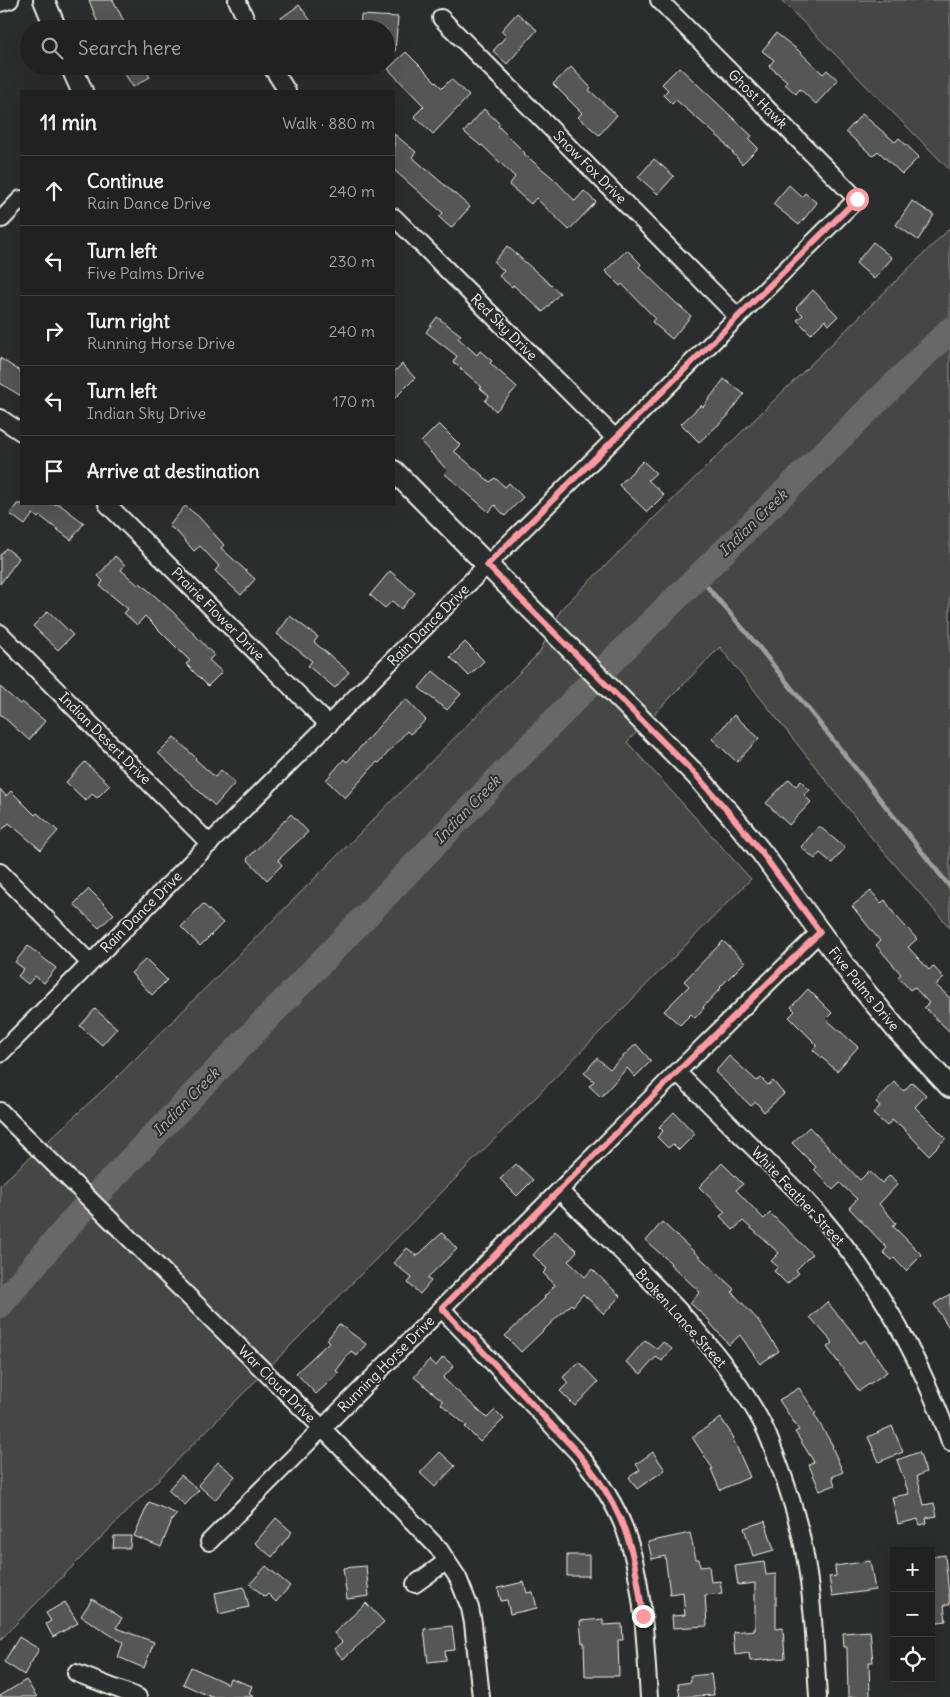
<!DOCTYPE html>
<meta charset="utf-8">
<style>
body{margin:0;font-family:Delius,sans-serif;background:#282a2a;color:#f1f3f6}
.controls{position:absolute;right:15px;bottom:15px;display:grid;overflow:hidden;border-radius:0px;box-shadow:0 5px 20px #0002}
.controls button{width:45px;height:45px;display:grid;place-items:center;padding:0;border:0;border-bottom:1px solid #3d3f40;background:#202222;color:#f1f3f6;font:25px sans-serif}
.stop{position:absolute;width:15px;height:15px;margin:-11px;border:4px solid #ff9aa2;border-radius:50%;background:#fff}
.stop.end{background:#ff9aa2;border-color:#fff;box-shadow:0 1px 5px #0008}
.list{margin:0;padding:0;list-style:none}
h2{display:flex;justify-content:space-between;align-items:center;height:65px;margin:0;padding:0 20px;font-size:21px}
h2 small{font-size:16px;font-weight:400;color:#a2a4a5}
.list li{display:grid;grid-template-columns:32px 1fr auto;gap:15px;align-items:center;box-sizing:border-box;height:70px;padding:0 20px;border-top:1px solid #3d3f40}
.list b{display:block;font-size:19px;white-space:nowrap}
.list p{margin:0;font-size:16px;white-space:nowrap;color:#a2a4a5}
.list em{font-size:16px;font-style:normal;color:#a2a4a5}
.icon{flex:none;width:28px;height:28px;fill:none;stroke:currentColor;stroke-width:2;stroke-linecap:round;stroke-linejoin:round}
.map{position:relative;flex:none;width:950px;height:1697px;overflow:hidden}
.search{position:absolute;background:#202222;box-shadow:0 5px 20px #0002;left:20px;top:20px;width:375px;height:55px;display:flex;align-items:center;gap:12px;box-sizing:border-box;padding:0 18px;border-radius:28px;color:#a2a4a5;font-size:19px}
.panel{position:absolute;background:#202222;box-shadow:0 5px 20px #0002;left:20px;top:90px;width:375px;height:415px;border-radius:0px}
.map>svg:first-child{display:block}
.green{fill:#444645;stroke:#9c9c96}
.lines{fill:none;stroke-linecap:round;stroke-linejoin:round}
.stream{stroke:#9f9f9a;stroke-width:4.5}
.river{stroke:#676866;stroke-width:26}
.building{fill:#555756;stroke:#f4f1e8}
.minor-casing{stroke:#f4f1e8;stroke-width:20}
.tertiary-casing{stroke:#f4f1e8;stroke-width:24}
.minor{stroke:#2a2d2e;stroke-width:16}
.tertiary{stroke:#2a2d2e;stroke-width:20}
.route{stroke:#ff9aa2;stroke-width:6}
.labels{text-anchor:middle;stroke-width:4;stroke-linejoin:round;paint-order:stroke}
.street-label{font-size:14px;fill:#f4f1e8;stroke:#2a2d2e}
.water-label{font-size:15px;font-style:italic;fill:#b5b3ae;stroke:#2a2d2e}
</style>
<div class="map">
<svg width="950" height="1697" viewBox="0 0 950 1697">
<rect width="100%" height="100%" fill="#2a2d2e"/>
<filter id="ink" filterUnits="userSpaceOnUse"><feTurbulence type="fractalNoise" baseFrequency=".02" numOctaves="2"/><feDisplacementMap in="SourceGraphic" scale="10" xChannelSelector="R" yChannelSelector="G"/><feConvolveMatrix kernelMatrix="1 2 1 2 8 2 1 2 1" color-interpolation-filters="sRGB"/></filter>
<g filter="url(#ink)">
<!-- green -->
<path class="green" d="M781,0H950V170Z
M950,228V928L871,837L720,647L627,742L751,879L0,1640V1185L116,1078L539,653L562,608Z"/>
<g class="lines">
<!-- stream -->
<path class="stream" d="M698,576L758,646L950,887"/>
<!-- river -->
<path class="river" d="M0,1305L81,1211L610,663L950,330"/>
</g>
<!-- building -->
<path class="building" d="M89,0H113L128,29H100Z
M299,5L317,29H289L281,18Z
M517,13L537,30L507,64L493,51L506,36L501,31Z
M361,15L398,17L395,51H386V29H360Z
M776,33L799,51L823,74L827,70L838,80L816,104L800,89L796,94L785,84L787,81L769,66L774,60L762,51Z
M406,52L442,88L451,79L469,96L433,134L414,116L424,106L388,69Z
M120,66H143L150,77L133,87Z
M571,67L591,88L589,90L617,115L599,135L578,117L582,113L553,84Z
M679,67L752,136L749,139L758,148L742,164L722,140L676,100L672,104L663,95L668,90L662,84Z
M484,109L500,124L498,126L525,153L524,154L553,178L575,201L584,191L596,202L569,230L536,198L531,204L509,185L515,177L482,145L481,146L464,132Z
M862,114L895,142L899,138L919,157L902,174L878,151L873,156L846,132Z
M394,134L416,152L412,157L470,207L451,228L439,217L443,213L394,170Z
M654,159L674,176L658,194L638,177Z
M789,185L802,197L805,193L817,203L799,225L773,204Z
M912,201L934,215L918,240L896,225Z
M873,242L892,258L874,279L856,263Z
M507,246L560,293L543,312L513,285L512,287L499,276L504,271L494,262Z
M627,250L641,264L639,267L675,302L691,316L672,339L652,322L655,318L622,284L620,286L605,271Z
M813,290L838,316L829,325L825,320L811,334L797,320L803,315L796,308Z
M437,317L461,335L458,338L477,355L480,351L492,361L490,363L517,387L496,411L485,401L489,396L480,388L482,387L453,362L457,356L426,332Z
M0,358L21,372V396L0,383Z
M402,364L415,378L394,399V372Z
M724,379L744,394L727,417L699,442L681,424L701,405L703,407Z
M439,424L460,445L454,451L490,482L495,478L505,487L509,483L523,497L505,516L495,505L489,512L444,473L447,470L421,442Z
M643,461L656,473L648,480L664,495L647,512L619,485Z
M17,504H59L84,523L71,540L40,516L38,518L33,514L25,525L10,514Z
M185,506L198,516L224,545L221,548L255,579L241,595L215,571L219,566L200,546L194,551L178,533L169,526Z
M6,548L19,558L0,584V555Z
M115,556L125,565L121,570L138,585L140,583L173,612L214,655L209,660L222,672L208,686L186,664L190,661L145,616L137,625L124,613L128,609L100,586L103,581L98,576Z
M390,571L415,593L401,609L392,601L385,608L370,595Z
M48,611L73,635L58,650L33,626Z
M290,616L318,637L314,642L349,672L335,688L308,666L312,661L277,634Z
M465,642L484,661L469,676L450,657Z
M433,671L461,694L447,710L419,688Z
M0,687L20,704L22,702L45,721L29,740L0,714Z
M406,699L426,720L410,734L407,731L379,763L377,762L345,798L326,780L344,759L347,762L389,715Z
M734,715L759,738L737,762L712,739Z
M174,737L196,758L195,759L215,777L221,770L235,783L215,806L158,753Z
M85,762L110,785L97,798L92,794L86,801L66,782Z
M789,779L796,786L801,781L810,790L804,795L811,802L789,825L766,803Z
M0,789L6,796L11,791L35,815L37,813L58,831L41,850L9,823L0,832Z
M291,814L308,832L278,860L282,865L267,880L247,859Z
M819,826L845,848L832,863L820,853L815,859L801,847Z
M89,889L114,914L99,928L74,904Z
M871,891L881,903L885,900L895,915L917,939L908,947L929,970L933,966L944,978L936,985L950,998V1032L924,1007L929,1003L914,987L910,990L898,977L901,974L876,945L880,941L852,906Z
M203,904L223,923L200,946L181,927Z
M723,941L745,962L720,987L721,988L703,1007L704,1008L695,1018L691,1014L680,1025L664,1011L689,986L684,981Z
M28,946L56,968L44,983L35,976L28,984L18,976L24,969L15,962Z
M146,959L167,980L152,995L131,973Z
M808,989L832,1013L826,1019L858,1047L837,1071L813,1050L817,1045L789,1017L795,1011L791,1007Z
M95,1009L117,1028L102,1045L80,1026Z
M636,1044L651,1061L635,1077L627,1068L601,1097L589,1086L594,1081L584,1073L597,1058L610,1069Z
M729,1056L757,1081L761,1078L768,1085L773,1081L784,1094L764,1112L756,1102L751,1106L715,1072Z
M894,1082L904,1091L912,1082L926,1095L915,1107L946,1138L929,1155L899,1124L898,1125L892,1120L887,1126L873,1114L880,1106L876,1102Z
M674,1112L695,1134L679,1150L673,1144L668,1148L657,1137L663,1131L659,1127Z
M809,1127L860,1180L869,1171L882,1183L890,1175L898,1184L879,1204L896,1223L893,1226L922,1255L906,1271L894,1258L892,1260L883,1252L887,1248L849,1208L857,1199L840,1183L833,1190L814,1169L816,1167L792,1143Z
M722,1163L743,1184L736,1190L764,1219L770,1213L812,1254L796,1270L799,1273L787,1284L774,1271L778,1267L771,1261L779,1253L743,1221L733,1230L720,1216L725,1212L699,1187Z
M516,1164L533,1180L517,1196L500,1179Z
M662,1222L734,1289L732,1292L758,1320L779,1351L760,1364L740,1335L729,1345L710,1323L711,1322L690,1303L700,1292L670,1264L671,1263L646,1241Z
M555,1231L577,1251L568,1261L585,1277L592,1269L620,1296L604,1314L583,1294L573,1306L571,1304L521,1352L505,1336L545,1298L544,1297L555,1285L543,1273L547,1269L533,1255Z
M442,1233L457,1249L427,1278L431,1281L420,1294L408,1283L412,1278L394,1263L407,1248L417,1256Z
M950,1294V1329L934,1304Z
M827,1302L850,1329L860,1343L865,1340L887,1372L859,1391L827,1347L833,1343L810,1317Z
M339,1324L366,1344L357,1356L351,1351L336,1371L339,1373L316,1394L296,1373L329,1342L327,1340Z
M645,1340L657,1349L663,1342L672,1349L662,1361L656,1357L641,1374L626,1362Z
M443,1357L454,1366L443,1378L487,1418L495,1410L504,1419L480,1442L465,1427L467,1426L441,1404L443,1401L414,1377L429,1360L436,1366Z
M579,1362L598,1382L575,1406L560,1391L568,1383L563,1377Z
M799,1388L816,1413L814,1414L833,1446L832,1447L843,1472L832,1477L835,1485L820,1491L809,1465L814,1462L795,1432L799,1430L779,1400Z
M721,1418L734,1438L733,1439L750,1477L720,1490L711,1469H713L692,1437Z
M892,1426L903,1452L879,1462L868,1437Z
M440,1452L455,1466L435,1487L420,1473Z
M653,1452L665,1470L637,1489L629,1477L640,1470L636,1464Z
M919,1452L926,1472L917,1476L924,1505L934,1503L937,1516L926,1518L927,1523L920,1525L918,1519L898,1524L892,1497L909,1494L897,1460Z
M218,1462L235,1476L215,1500L198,1485Z
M181,1475L199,1490L185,1505L168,1490Z
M149,1502L177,1514L172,1520L161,1547L134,1536Z
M276,1518L292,1532L272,1557L255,1543Z
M765,1521L774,1550L753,1556L744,1528Z
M690,1533L696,1559H699L700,1567L709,1566L711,1582L720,1581L722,1593L705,1595L707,1626L673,1628L672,1616L685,1615L683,1592L670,1594L665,1556L652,1559L648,1542Z
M114,1536H131L130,1548H113Z
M567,1555H589V1576H567Z
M945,1555L950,1605H944L946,1621L931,1623V1557Z
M870,1561L875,1590L832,1596L829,1577L836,1576L835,1566Z
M764,1562L766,1575L776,1574V1629L783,1628L785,1658L750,1661L749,1653L735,1655L733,1632L755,1630V1583L738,1585L735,1566Z
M266,1566L290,1586L276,1602L268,1594L265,1597L250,1584Z
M366,1566L369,1596L347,1599L343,1568Z
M524,1582L527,1593L533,1592L537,1608L510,1614L507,1600L501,1601L498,1588Z
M244,1587L249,1607L219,1614L215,1593Z
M92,1599L122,1618L116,1628L154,1642L144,1668L118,1657L123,1643L81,1616Z
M65,1602L78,1623L53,1637L46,1624L51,1621L46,1613Z
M366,1603L384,1622L343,1659L334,1649L342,1642L334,1633Z
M603,1619V1625L622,1624L623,1640H618L619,1676H585L584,1642L582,1643L580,1621Z
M452,1626L455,1650L445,1651L446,1660L428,1662L424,1629Z
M870,1631L873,1662H869L870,1697H848L847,1647H844L843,1633Z
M19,1637L39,1649L24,1675L4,1662Z
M191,1667L228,1684L230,1678L252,1686L249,1694L254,1697H211L183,1684Z
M711,1674L714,1695L680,1697L678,1684L691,1682L690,1676Z
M26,1680L37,1697H0V1696Z"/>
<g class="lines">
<!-- minor casing -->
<g class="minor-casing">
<path id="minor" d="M237,0L250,29
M0,3L10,0
M441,18L738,317
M271,66L287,91
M394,217L615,438
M2,219L21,199
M0,418L21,432
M107,504L329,725
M0,633L210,844
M0,872L90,963
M0,1054L487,565L857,199L659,0
M677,1072L805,1199C859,1256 900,1321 931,1393C938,1409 945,1425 950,1442
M0,1111L322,1428L439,1549L458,1578L470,1608L473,1623L481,1697
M560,1191C630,1262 712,1332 761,1421C768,1433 772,1447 777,1459C788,1488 798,1519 804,1550C813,1597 815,1649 818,1697
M442,1309L577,1452C597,1476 614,1501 625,1530C644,1581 645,1643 649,1697
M209,1542L677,1072L820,932
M415,1584L447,1561
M76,1673L138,1697"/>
</g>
<!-- tertiary casing -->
<g class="tertiary-casing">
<path id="tertiary" d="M44,0L56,29
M71,66L82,91
M394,471L697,776L731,815L762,853L852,976L896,1029L950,1087"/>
</g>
<!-- minor -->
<use href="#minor" class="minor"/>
<!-- tertiary -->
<use href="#tertiary" class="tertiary"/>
</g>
</g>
<g class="lines" filter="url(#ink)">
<!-- route -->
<path class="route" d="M643,1616C640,1598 638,1579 634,1562C625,1519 605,1485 577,1452L442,1308L677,1072L820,932L762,853L731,815L697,776L487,565L857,199"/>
</g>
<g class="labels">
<!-- street labels -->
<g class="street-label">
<text transform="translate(758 99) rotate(45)" y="5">Ghost Hawk</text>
<text transform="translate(590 167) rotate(45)" y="5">Snow Fox Drive</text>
<text transform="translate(504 327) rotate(45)" y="5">Red Sky Drive</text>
<text transform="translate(218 614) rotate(45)" y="5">Prairie Flower Drive</text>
<text transform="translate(428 625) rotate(-45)" y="5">Rain Dance Drive</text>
<text transform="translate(105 738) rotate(45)" y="5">Indian Desert Drive</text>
<text transform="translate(141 912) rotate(-45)" y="5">Rain Dance Drive</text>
<text transform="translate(864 989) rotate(51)" y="5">Five Palms Drive</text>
<text transform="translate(798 1196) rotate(47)" y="5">White Feather Street</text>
<text transform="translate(681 1318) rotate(48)" y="5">Broken Lance Street</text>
<text transform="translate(386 1364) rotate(-45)" y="5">Running Horse Drive</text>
<text transform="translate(277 1384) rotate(45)" y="5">War Cloud Drive</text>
</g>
<!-- water labels -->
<g class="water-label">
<text transform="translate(753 523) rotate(-44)" y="5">Indian Creek</text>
<text transform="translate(467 810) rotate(-46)" y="5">Indian Creek</text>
<text transform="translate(186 1102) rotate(-46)" y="5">Indian Creek</text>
</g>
</g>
</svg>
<div class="controls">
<button>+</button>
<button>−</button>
<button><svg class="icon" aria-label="locate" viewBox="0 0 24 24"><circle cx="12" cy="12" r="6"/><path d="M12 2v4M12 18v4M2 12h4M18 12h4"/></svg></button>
</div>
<div class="stop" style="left:857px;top:199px"></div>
<div class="stop end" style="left:643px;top:1616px"></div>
<div class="search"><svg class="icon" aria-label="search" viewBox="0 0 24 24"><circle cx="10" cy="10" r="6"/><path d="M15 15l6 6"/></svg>Search here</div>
<section class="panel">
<h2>11 min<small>Walk · 880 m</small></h2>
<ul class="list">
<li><svg class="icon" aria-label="ahead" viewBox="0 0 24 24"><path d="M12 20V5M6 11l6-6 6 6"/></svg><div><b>Continue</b><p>Rain Dance Drive</p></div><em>240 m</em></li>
<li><svg class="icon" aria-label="left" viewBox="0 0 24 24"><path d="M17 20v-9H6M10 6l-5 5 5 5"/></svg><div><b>Turn left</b><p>Five Palms Drive</p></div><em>230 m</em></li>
<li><svg class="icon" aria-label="right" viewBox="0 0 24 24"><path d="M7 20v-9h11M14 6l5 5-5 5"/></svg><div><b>Turn right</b><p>Running Horse Drive</p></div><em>240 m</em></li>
<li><svg class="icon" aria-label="left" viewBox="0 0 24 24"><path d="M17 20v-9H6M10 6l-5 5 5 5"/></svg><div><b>Turn left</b><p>Indian Sky Drive</p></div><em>170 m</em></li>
<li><svg class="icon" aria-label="arrive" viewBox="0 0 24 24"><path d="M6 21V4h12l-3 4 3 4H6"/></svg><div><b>Arrive at destination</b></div></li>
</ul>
</section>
</div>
